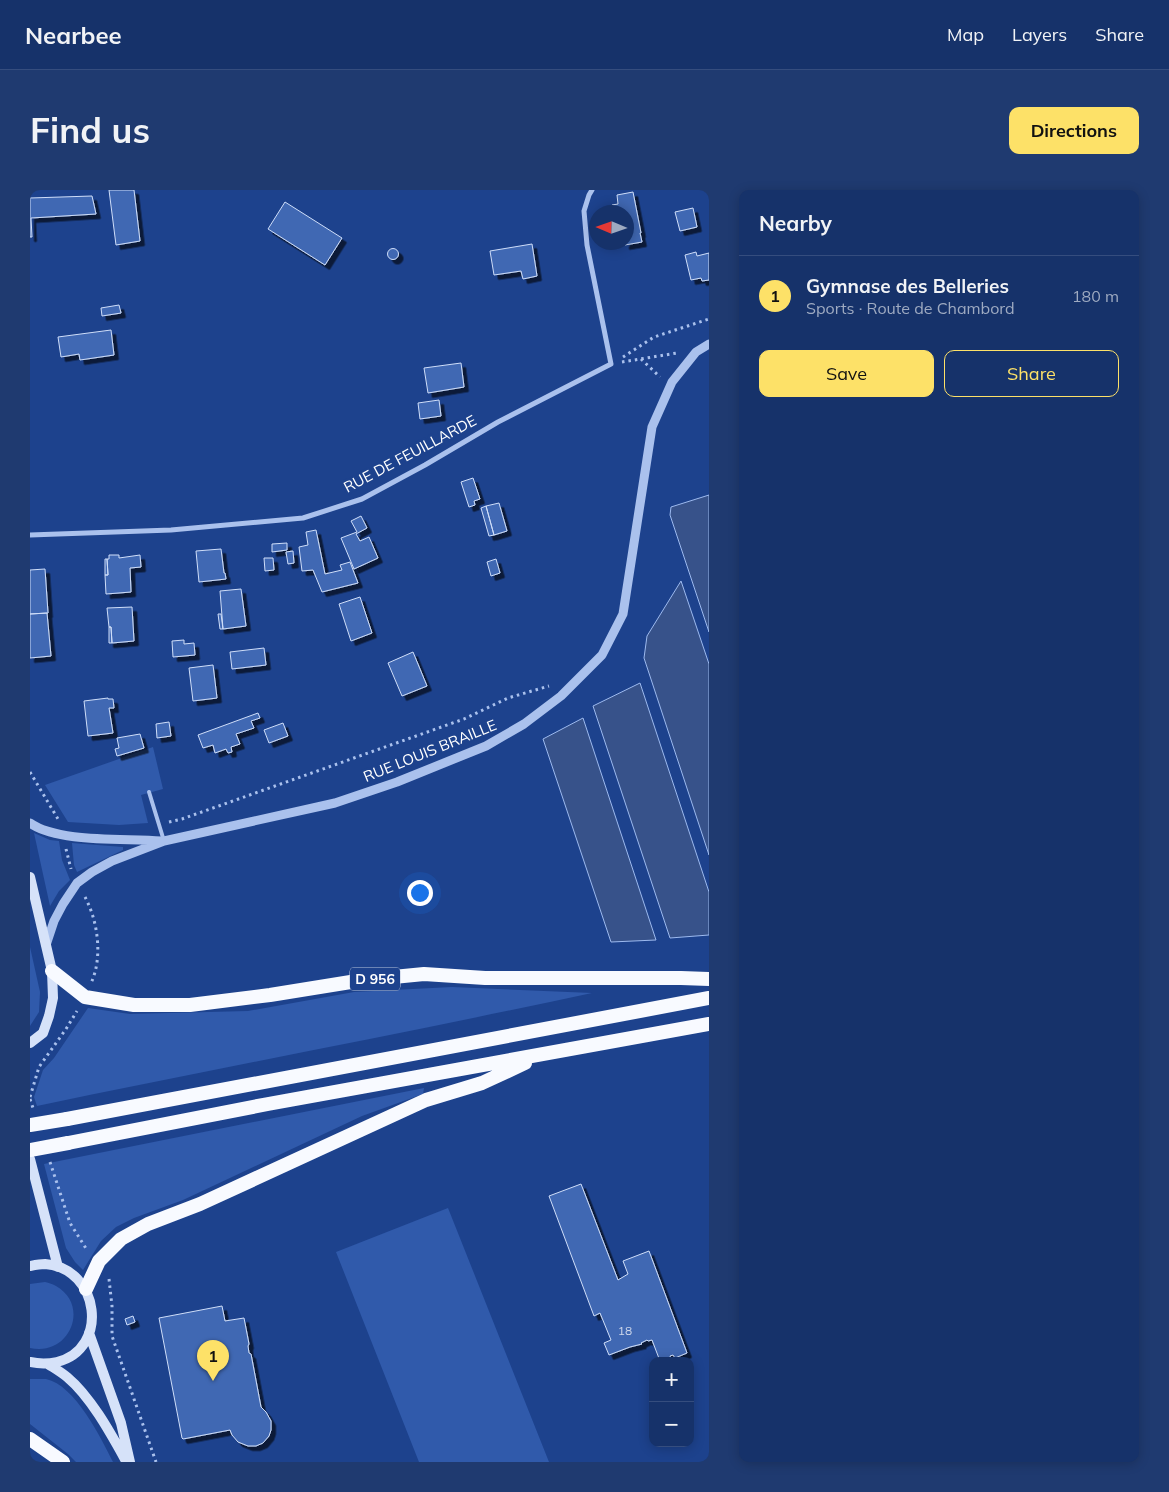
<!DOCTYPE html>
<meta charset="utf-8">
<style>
body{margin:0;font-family:Mulish,sans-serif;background:#1f3a70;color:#f1f3f6}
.controls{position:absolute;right:15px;bottom:15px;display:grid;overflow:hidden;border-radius:10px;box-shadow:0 2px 12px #0003}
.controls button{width:45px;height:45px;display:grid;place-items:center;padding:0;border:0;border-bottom:1px solid #354d7e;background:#16326a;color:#f1f3f6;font:25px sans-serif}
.compass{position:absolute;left:559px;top:15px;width:45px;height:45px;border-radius:50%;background:#16326a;box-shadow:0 2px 12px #0003;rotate:272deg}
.you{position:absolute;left:389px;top:702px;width:18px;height:18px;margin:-12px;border:4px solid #fff;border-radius:50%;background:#1a73e8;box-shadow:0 0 0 8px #1a73e833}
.badge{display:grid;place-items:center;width:32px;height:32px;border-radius:50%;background:#fde168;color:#111;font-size:16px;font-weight:700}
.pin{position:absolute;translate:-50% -41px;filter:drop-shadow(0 1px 2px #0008)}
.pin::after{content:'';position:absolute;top:26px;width:18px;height:15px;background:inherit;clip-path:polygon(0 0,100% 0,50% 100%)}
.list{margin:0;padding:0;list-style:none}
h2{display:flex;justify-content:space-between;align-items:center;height:65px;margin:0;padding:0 20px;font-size:21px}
h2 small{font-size:16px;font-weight:400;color:#9eaac1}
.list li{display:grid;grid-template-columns:32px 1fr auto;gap:15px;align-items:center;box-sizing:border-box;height:80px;padding:0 20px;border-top:1px solid #354d7e}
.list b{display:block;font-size:19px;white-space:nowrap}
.list p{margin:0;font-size:16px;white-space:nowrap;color:#9eaac1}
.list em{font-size:16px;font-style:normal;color:#9eaac1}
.actions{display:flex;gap:10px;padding:15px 20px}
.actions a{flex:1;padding:11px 0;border:1px solid #fde168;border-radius:10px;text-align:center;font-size:18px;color:#fde168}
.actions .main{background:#fde168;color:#111}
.map{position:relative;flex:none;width:679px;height:1272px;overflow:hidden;border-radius:10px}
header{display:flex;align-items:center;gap:30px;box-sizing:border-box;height:70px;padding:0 25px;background:#16326a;border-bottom:1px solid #354d7e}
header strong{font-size:24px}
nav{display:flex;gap:28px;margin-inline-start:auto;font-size:18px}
.intro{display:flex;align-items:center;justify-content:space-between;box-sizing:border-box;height:120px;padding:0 30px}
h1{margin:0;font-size:35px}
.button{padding:12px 22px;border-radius:10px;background:#fde168;color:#111;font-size:18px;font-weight:700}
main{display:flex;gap:30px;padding:0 30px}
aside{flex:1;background:#16326a;border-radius:10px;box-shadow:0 2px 12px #0003}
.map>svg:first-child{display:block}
.green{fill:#305aab}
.water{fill:#37528a;stroke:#9dbaef}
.building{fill:#4168b3;stroke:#cfdef9;filter:url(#shadow)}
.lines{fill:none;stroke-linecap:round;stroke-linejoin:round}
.path{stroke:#aac1ed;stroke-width:3;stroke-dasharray:2.5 4;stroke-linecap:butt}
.service{stroke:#aac1ed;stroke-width:4}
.minor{stroke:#aac1ed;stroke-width:5}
.tertiary{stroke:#aac1ed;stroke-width:9}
.secondary{stroke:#d6e2f9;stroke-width:10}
.trunk{stroke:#f8faff;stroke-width:14}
.trunk-bridge{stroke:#f8faff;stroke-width:14}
.labels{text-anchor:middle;stroke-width:5;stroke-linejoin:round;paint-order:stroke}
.number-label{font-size:12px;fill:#d0d9ec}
.shield{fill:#1d428d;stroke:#bbc6dd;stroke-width:1}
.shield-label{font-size:14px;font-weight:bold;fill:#fff}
.street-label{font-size:15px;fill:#fff;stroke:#1d428d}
</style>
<header>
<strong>Nearbee</strong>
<nav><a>Map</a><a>Layers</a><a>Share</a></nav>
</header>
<div class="intro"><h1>Find us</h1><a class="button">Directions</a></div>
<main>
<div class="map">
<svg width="679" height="1272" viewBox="0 0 679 1272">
<defs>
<filter id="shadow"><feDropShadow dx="4.5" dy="4.5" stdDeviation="0" flood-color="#0009"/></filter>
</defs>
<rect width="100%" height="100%" fill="#1d428d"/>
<!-- green -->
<path class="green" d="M123,557L133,599L111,605L118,633L89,635L38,632L15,595Z
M4,643L20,650L29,651L32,670L40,690L29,701L20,716Z
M42,653L93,657V660L47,682L44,675Z
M0,757L10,802L9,822L0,836Z
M422,797L562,803C377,843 192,877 7,916L4,907L13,880L24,868L58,818L100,824L218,821L324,802Z
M394,898L393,904L332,926L153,1010L104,1028L86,1037L71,1051L53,1080L45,1072L36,1058L14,974Z
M418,1018L519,1272H389L306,1062Z
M15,1092C19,1093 23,1094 26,1096C61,1116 39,1167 0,1158V1094Z
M0,1189C5,1189 11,1189 16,1189C45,1195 71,1248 83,1272H46L38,1264L0,1234Z"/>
<!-- water -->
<path class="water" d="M679,305V442L640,325L641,317Z
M651,391L679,474V665L614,468L617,446Z
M610,493L679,702V745L640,748L563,516Z
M553,528L626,750L581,752L513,549Z"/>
<!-- building -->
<path class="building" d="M79,0H104L110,51L86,55Z
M603,2L611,43H610L612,52L595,55V52H596V22H583L582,15L588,14L587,5Z
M62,6L66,24L1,28L2,47H0V8Z
M255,12L312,48L295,75L238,39Z
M663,18L667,37L650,41L645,22Z
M502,54L507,86L493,89L491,81L464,85L460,61Z
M357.5 64a5.5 5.5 0 1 1 11 0a5.5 5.5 0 1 1-11 0Z
M666,62L667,66L679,63V90L672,91L671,88L661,90L655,65Z
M89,115L91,123L72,126L71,118Z
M81,140L84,165L50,170L49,164L31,167L28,147Z
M431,173L434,197L398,203L394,178Z
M409,210L411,226L390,229L388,213Z
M443,288L450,309L444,311L445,315L439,317L431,292Z
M469,313L477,341L464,345L456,316Z
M456,316L464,345L459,346L451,318Z
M331,326L337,338L326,344L330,351L339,347L348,368L324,379L311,348L327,342L321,331Z
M286,340L295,384L312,380L310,375L320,372L328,393L292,402L283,380L272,381L269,357L278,355L276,342Z
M257,353V360L242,362V354Z
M191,359L194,383H195L196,389L169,392L166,361Z
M263,361L264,373L258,374L256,362Z
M79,365H89V368L110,365L111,377L100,378L101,402L76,404L75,385H78L77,369H79Z
M234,368H243L244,380L235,381Z
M75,369H77L78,385H75Z
M466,369L470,383L461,386L457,372Z
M15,379L18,423L0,424V380Z
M211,399L216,436L193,439L190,401Z
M330,407L342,443L321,451L309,414Z
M102,417L104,451L82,453L81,437H79L77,418Z
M17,423L21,466L0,468V424Z
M188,424H191L193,439H190Z
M79,437H81L82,453H79Z
M154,450V454L164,453L165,465L143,467L142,451Z
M234,458L236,475L202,479L200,462Z
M383,462L397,496L372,506L358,473Z
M183,475L187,508L163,511L159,478Z
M78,508V509H83L84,518H79L83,543L58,546L54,511Z
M228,523L230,528L221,531L224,538L206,544L210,554L201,557L202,562L198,563L196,559L185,563L183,555L173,558L168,545Z
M139,532L141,546L127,548L126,534Z
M253,533L258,546L239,553L234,540Z
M110,544L114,558L87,566L85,559L89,558L87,548Z
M551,994L588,1090L598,1084L593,1071L619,1061L657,1163L645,1168L643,1165L640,1166L641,1170L638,1171H630L622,1150L618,1151L617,1150L611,1153L612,1154L600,1157L579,1165L574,1153L581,1150L570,1123L564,1126L519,1006Z
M192,1116L195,1131L214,1128L219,1154L218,1156L219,1163L221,1164L231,1217L236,1222L241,1231V1240L239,1246L233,1253L226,1256H218L208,1252L202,1245L200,1240L153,1249L152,1248L129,1128Z
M103,1126L105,1132L97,1135L95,1129Z"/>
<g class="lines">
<!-- path -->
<path class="path" d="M593,167L624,147L679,129
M611,169L630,187
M592,172L647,163
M0,582L28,629
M139,632L152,629L434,529L478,508L519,496
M36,659L41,679
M55,707C68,731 73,768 61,793
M0,907L9,877L36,839L47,821
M0,909L3,918
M20,972L40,1033L57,1060
M79,1089L82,1116V1146L126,1272"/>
<!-- service -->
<path class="service" d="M119,602L134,651"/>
<!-- minor -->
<path class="minor" d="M0,345L141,340L273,328L332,309L395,275L468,232L581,174L557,55L554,21L559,5L562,0"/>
<!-- tertiary -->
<path class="tertiary" d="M0,633C28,653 95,648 131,651
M16,755L24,731L33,714L47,693L62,682L82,671L134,651L305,613L367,592L456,556L494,534L531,506L572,465L593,424L622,237L642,192L666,162L679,154"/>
<!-- secondary -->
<path class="secondary" d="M0,687L22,781L23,808L19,826L13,843L0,853
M0,969L28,1077
M0,1076C5,1075 10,1074 15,1074C70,1078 80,1159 27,1172C18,1174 9,1174 0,1172
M59,1143L91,1233L100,1272
M18,1174C24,1178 31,1182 37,1187C61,1207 81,1244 96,1271"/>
<!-- trunk -->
<path class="trunk" d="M22,781L55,807L104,815H160L240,805L333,790L394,784L455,788H651L679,789
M37,929L679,808
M38,953L238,914L679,834
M56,1099L69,1071L91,1049L118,1034L170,1014L396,910L452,893L495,873
M0,1249L33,1272"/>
<!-- trunk-bridge -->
<path class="trunk-bridge" d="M0,935L37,929
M0,960L38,953"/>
</g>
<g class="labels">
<!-- number labels -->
<g class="number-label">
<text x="595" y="1145">18</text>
</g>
<!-- shield labels -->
<rect class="shield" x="320" y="777.5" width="50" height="23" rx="4"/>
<g class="shield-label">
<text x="345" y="794">D 956</text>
</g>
<!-- street labels -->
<g class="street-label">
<text transform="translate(380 264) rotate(-28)" y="5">RUE DE FEUILLARDE</text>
<text transform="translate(400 561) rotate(-22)" y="5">RUE LOUIS BRAILLE</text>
</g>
</g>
</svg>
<div class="controls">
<button>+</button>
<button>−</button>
</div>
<svg class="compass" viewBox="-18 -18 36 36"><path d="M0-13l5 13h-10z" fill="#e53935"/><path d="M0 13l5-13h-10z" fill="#9eaac1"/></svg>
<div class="you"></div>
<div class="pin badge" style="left:183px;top:1191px">1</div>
</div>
<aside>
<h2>Nearby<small></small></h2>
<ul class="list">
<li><span class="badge">1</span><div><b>Gymnase des Belleries</b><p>Sports · Route de Chambord</p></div><em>180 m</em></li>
</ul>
<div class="actions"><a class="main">Save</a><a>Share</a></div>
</aside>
</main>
